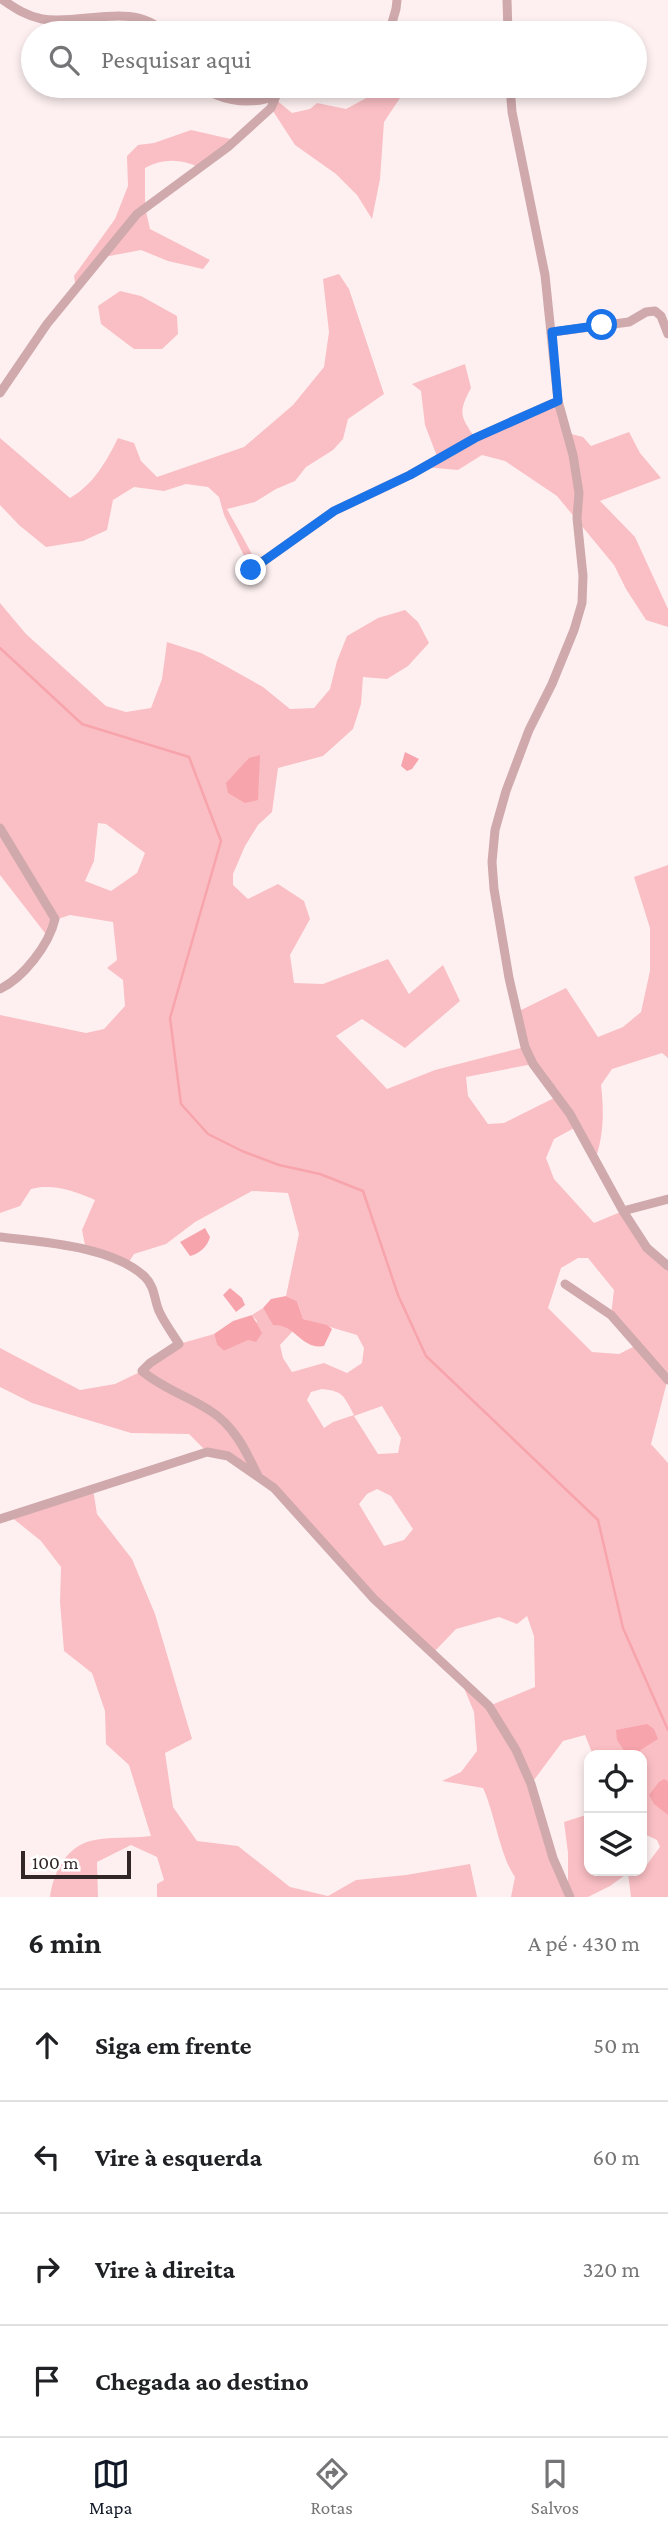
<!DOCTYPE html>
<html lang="pt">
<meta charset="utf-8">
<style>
body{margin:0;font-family:"Crimson Pro",serif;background:#f2f2f2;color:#202124}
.controls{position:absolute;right:21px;bottom:21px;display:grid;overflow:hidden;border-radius:14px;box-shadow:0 4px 10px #0003}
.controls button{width:63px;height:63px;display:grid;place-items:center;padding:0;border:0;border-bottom:2px solid #e0e0e0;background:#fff;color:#202124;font:35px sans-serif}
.scale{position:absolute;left:21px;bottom:18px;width:110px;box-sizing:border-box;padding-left:7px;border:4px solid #322627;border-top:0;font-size:19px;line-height:24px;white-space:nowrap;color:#322627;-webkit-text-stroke:5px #fff;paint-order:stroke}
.stop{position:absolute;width:21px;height:21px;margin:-16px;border:5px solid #1a73e8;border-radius:50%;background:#fff}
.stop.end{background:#1a73e8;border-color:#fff;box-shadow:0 2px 7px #0008}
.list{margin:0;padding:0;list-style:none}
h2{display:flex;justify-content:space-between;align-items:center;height:91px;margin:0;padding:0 28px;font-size:30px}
h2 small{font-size:23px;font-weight:400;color:#757577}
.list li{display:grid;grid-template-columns:46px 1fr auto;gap:21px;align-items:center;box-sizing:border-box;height:112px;padding:0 28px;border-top:2px solid #e0e0e0}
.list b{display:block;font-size:26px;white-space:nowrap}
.list em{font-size:23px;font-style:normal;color:#757577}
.icon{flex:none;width:38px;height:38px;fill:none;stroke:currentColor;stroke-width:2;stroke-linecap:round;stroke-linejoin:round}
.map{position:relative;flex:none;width:668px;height:1897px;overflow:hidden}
.search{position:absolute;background:#fff;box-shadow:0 4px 10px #0003;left:21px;right:21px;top:21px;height:77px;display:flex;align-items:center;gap:18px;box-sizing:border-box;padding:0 24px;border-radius:38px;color:#757577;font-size:26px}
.sheet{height:539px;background:#fff}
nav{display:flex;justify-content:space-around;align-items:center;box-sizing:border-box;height:98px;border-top:2px solid #e0e0e0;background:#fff;font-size:19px;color:#757577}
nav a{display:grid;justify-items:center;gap:4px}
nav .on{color:#111827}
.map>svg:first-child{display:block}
.green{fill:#fabfc4;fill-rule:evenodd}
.water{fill:#f7a4ac}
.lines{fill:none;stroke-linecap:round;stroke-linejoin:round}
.stream{stroke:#f7a4ac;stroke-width:2.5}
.minor{stroke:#cfa9ac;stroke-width:9}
.route{stroke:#1a73e8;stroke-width:9}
</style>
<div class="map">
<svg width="668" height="1897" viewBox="0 0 668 1897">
<rect width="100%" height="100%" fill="#fef0f1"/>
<!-- green -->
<path class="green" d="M404,92L384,122L380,179L372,219L357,195L336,174L295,145L271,108L275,99L292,113L310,109L317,103L346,109L370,96Z
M191,130L235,140L200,168C182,159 163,158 145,168V207L150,229L210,260L203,269L168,261L141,250L104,257L76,289L74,276L115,219L128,186L127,156L138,145L154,143Z
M339,274L349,289L384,394L348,419L343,439L333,450L306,467L295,481L276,489L255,502L227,509C237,528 249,546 257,566L251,570L224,515L219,497L208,487L186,484L164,491L134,487L113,500L107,530L83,541L46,547L19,525L0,505V438L70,498C94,484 106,462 118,438L134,443L141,461L157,477L244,447L293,405L324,367L329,332L323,279Z
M120,291L141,296L177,316L178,334L162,349H134L101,324L98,306Z
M465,364L471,388C458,413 460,415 475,438L558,401L567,433L583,437L591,446L629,432L640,453L661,478L600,501L635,537L668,609V627L646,620L626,589L614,565L557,496L505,461L482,455L458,470L424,467L438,459L425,425L421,391L412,384Z
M0,603L26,634L106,706L126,712L151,708L162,679L167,642L201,653L222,664L263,687L290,709L314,708L330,689L337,661L347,636L378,618L405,610L418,622L429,643L408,666L387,679L363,677L361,704L353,729L323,756L278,768L272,812L258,825L245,846L233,874V885L248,899L278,884L304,901L310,919L290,955L294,983L323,984L388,959L409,994L443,965L460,1001L405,1048L362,1019L336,1036L387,1089L435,1070L525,1047L517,1012L566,988L598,1037L623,1027L641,1012L650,971V928L634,877L668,865V1058L662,1053L612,1069L601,1085C604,1111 604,1135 595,1160L576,1127L554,1139L546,1158L554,1179L594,1223L623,1211L647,1248L668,1266V1378L651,1444L668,1463V1897H631L628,1873L610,1886L588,1897H511L515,1877C500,1856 495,1814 483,1788L442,1781L461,1772L477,1751L474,1712L459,1676L489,1706L535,1687L534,1636L527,1616L517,1624L499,1617L456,1629L433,1653L374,1599L274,1488L229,1456L207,1452L189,1434L131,1433L32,1403L0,1387V1348L80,1390L115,1384L142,1371L179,1344L214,1334L217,1345L224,1351L249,1339L257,1321L252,1315L263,1308L273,1324H283L293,1331L280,1345L283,1358L292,1372L324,1363L347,1373L362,1363L364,1348L357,1335L303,1319L297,1301L286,1296L299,1234L288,1193L252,1191L195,1222L166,1244L134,1254L127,1265L86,1250L82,1230L95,1200C76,1191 51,1183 31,1189L20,1206L0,1213V1015L86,1033L104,1029L125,1006L123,980L107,968L117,960L113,922L70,915L55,920L48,937L0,875ZM98,823L106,824L145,853L137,873L111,891L85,881L94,861ZM533,1064L556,1097L504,1123L488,1124L468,1096L466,1077ZM578,1258H588L614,1290L611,1315L637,1345L619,1354L592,1352L548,1308L561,1268ZM322,1389C344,1391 344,1397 354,1415L333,1422L324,1428L307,1400L311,1392ZM382,1406L401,1438L398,1453L378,1454L354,1416ZM377,1489L391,1496L413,1529L404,1540L384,1546L359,1504L367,1494ZM585,1735L593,1755H642V1833L657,1840L660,1847L642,1871L629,1873L626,1871H589V1814L564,1822L568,1853V1889L531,1784L563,1741Z
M93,1489L97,1514L132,1559L155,1614L192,1739L165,1753L173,1807L197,1841L238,1846L290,1887L328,1896L356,1880L406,1875L470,1864L477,1897H157V1884L164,1880L157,1857L131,1845L97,1862L98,1897H50C53,1874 65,1848 90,1841C109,1836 132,1839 151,1836L129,1765L106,1744L105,1711L92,1673L64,1651L60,1602L61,1567L41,1541L10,1516Z"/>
<!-- water -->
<path class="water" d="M405,752L419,759L412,769L407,771L401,766Z
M260,755L258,800L245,803L228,793L226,783L249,758Z
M205,1228L210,1237C208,1246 199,1254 190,1256L180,1242Z
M230,1288L242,1298L245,1305L236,1312L223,1295Z
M286,1296L297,1301L303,1319L327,1325L332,1329L324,1346C301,1350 296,1324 273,1325L263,1308L271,1299Z
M252,1315L262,1333L256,1342L248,1340L224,1351L217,1345L214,1334L233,1321Z
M647,1724L654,1729L658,1739L639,1751L627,1755L617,1740L616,1730Z
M664,1779L668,1781V1815L654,1804L649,1795L659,1782Z"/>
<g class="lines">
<!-- stream -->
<path class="stream" d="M0,648L82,724L189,757L221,841L170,1018L181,1104L208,1134L242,1151L279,1165L320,1174L363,1191L398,1295L426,1356L598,1520L623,1628L668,1730"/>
<!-- minor -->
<path class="minor" d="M3,0C16,9 27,16 42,19C81,26 133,0 165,33
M507,0L508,33
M389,33L396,9L397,0
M202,86C219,100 244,104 265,99C274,97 282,89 290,86
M510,86L512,112L545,275L558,401L573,455L579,493L577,518L583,576L582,603L574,630L552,684L529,730L506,791L495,830L492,862L494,889L509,978L525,1047L533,1064L570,1114L623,1211L647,1248L668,1266
M552,332L629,322L646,312L655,311L661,316L668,334
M0,393L47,324L137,214L228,147L271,108L278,91
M251,570L334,511L410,475L475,438L558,401
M0,828L55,919C49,945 23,978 0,989
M623,1211L668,1199
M0,1237C42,1242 113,1246 145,1277C155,1287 154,1299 159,1311C164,1322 172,1333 179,1344L150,1363L142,1371C162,1388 187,1396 209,1410C234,1425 246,1451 258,1476
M565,1284L611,1315L668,1380
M0,1519L207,1452L228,1456L274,1488L374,1599L489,1706L516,1750L531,1784L553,1858L570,1897"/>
</g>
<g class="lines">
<!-- route -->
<path class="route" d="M251,570L334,511L410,475L475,438L558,401L552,332L602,325"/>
</g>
</svg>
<div class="controls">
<button><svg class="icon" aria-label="locate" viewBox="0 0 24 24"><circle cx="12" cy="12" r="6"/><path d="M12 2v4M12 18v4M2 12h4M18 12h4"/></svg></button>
<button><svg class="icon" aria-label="layers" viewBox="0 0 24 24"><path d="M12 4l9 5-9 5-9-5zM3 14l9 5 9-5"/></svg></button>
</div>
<div class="scale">100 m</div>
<div class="stop" style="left:602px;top:325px"></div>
<div class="stop end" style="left:251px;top:570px"></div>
<div class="search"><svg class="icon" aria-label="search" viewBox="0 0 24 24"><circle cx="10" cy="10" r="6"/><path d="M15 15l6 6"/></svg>Pesquisar aqui</div>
</div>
<section class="sheet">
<h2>6 min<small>A pé · 430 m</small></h2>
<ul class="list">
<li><svg class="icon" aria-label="ahead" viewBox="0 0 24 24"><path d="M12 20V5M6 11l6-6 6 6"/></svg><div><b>Siga em frente</b></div><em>50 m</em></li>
<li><svg class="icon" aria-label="left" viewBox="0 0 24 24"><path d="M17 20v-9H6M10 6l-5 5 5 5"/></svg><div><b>Vire à esquerda</b></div><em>60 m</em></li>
<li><svg class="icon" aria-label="right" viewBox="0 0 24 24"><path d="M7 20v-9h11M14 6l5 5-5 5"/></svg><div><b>Vire à direita</b></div><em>320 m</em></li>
<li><svg class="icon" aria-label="arrive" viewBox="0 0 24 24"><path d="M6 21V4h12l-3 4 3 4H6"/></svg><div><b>Chegada ao destino</b></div></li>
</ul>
</section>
<nav>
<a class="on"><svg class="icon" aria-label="map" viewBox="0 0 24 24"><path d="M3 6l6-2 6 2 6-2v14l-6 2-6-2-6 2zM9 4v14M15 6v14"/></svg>Mapa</a>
<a><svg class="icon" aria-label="directions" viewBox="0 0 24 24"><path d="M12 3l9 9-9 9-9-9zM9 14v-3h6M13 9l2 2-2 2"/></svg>Rotas</a>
<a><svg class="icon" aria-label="saved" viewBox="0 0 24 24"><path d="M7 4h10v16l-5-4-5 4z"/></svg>Salvos</a>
</nav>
